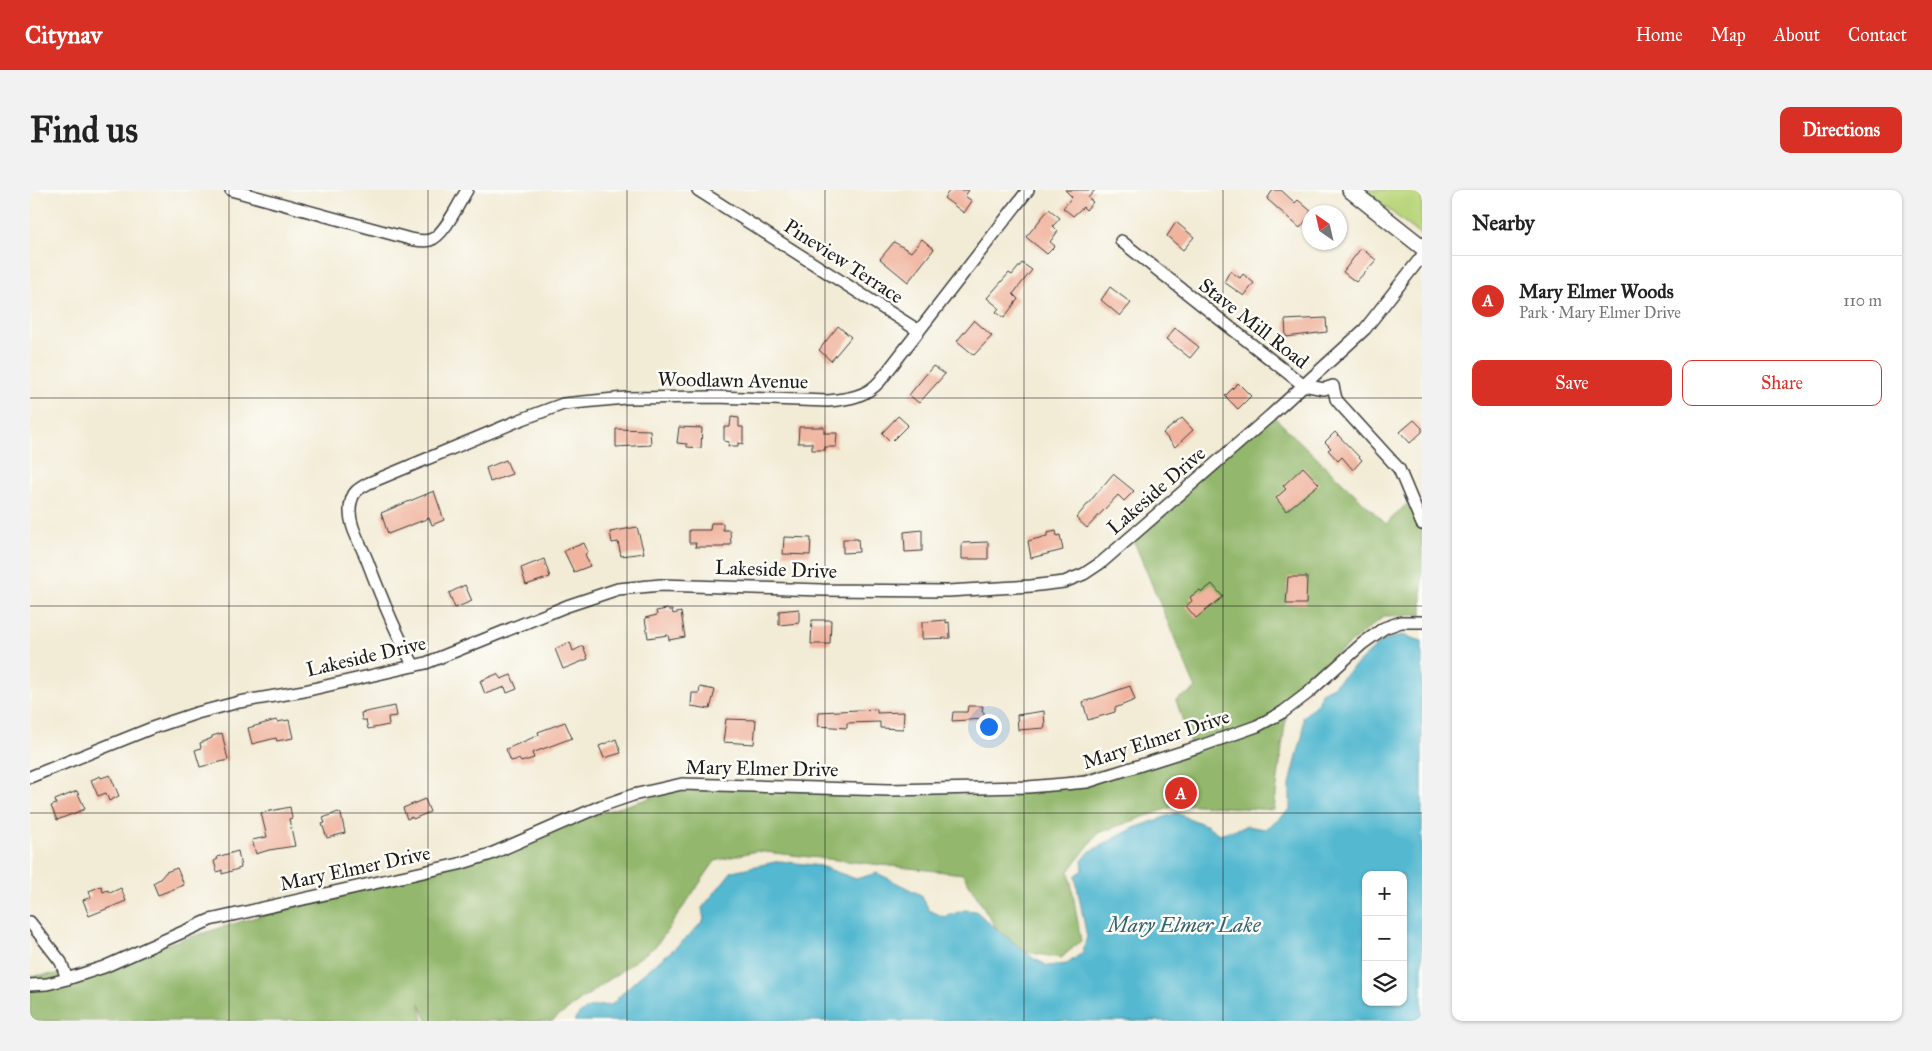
<!DOCTYPE html>
<meta charset="utf-8">
<style>
body{margin:0;font-family:"IM FELL Great Primer",serif;background:#f2f2f2;color:#222}
.controls{position:absolute;right:15px;bottom:15px;display:grid;overflow:hidden;border-radius:10px;box-shadow:0 1px 4px #0004}
.controls button{width:45px;height:45px;display:grid;place-items:center;padding:0;border:0;border-bottom:1px solid #e0e0e0;background:#fff;color:#222;font:25px sans-serif}
.compass{position:absolute;left:1272px;top:15px;width:45px;height:45px;border-radius:50%;background:#fff;box-shadow:0 1px 4px #0004;rotate:326deg}
.you{position:absolute;left:958px;top:536px;width:18px;height:18px;margin:-12px;border:4px solid #fff;border-radius:50%;background:#1a73e8;box-shadow:0 0 0 8px #1a73e833}
.badge{display:grid;place-items:center;width:32px;height:32px;border-radius:50%;background:#d93025;color:#fff;font-size:16px;font-weight:700}
.pin{position:absolute;translate:-50% -50%;border:2px solid #fff;box-shadow:0 1px 5px #0006}
.list{margin:0;padding:0;list-style:none}
h2{display:flex;justify-content:space-between;align-items:center;height:65px;margin:0;padding:0 20px;font-size:21px}
h2 small{font-size:16px;font-weight:400;color:#767676}
.list li{display:grid;grid-template-columns:32px 1fr auto;gap:15px;align-items:center;box-sizing:border-box;height:90px;padding:0 20px;border-top:1px solid #e0e0e0}
.list b{display:block;font-size:19px;white-space:nowrap}
.list p{margin:0;font-size:16px;white-space:nowrap;color:#767676}
.list em{font-size:16px;font-style:normal;color:#767676}
.actions{display:flex;gap:10px;padding:15px 20px}
.actions a{flex:1;padding:11px 0;border:1px solid #d93025;border-radius:10px;text-align:center;font-size:18px;color:#d93025}
.actions .main{background:#d93025;color:#fff}
.icon{flex:none;width:28px;height:28px;fill:none;stroke:currentColor;stroke-width:2;stroke-linecap:round;stroke-linejoin:round}
.map{position:relative;flex:none;width:1392px;height:831px;overflow:hidden;border-radius:10px}
header{display:flex;align-items:center;gap:30px;box-sizing:border-box;height:70px;padding:0 25px;background:#d93025;color:#fff}
header strong{font-size:24px}
nav{display:flex;gap:28px;margin-inline-start:auto;font-size:18px}
.intro{display:flex;align-items:center;justify-content:space-between;box-sizing:border-box;height:120px;padding:0 30px}
h1{margin:0;font-size:35px}
.button{padding:12px 22px;border-radius:10px;background:#d93025;color:#fff;font-size:18px;font-weight:700}
main{display:flex;gap:30px;padding:0 30px}
aside{flex:1;background:#fff;border-radius:10px;box-shadow:0 1px 4px #0004}
.map>svg:first-child{display:block}
.green{fill:#bad67c;stroke:#6b794c}
.forest{fill:#93b76c;stroke:#586a44}
.water{fill:#52b8d0;stroke:#376a76;fill-rule:evenodd}
.building{fill:#f0b39d}
.lines{fill:none;stroke-linecap:round;stroke-linejoin:round}
.minor-casing{stroke:#3c3b38;stroke-width:14}
.major-casing{stroke:#3c3b38;stroke-width:18}
.minor{stroke:#fff;stroke-width:11}
.major{stroke:#fff;stroke-width:15}
.grid{fill:none;stroke:#1c1c1c;stroke-width:1;stroke-opacity:0.55}
.labels{text-anchor:middle;stroke-width:5;stroke-linejoin:round;paint-order:stroke}
.street-label{font-size:20px;fill:#1c1c1c;stroke:#fdfcf7}
.water-label{font-size:21px;font-style:italic;fill:#34626d;stroke:#fdfcf7}
</style>
<header>
<strong>Citynav</strong>
<nav><a>Home</a><a>Map</a><a>About</a><a>Contact</a></nav>
</header>
<div class="intro"><h1>Find us</h1><a class="button">Directions</a></div>
<main>
<div class="map">
<svg width="1392" height="831" viewBox="0 0 1392 831">
<rect width="100%" height="100%" fill="#fdfcf7"/>
<filter id="ink" filterUnits="userSpaceOnUse"><feTurbulence type="fractalNoise" baseFrequency=".02" numOctaves="2"/><feDisplacementMap in="SourceGraphic" scale="10" xChannelSelector="R" yChannelSelector="G"/><feConvolveMatrix kernelMatrix="1 2 1 2 8 2 1 2 1" color-interpolation-filters="sRGB"/></filter>
<filter id="wash" filterUnits="userSpaceOnUse"><feTurbulence type="fractalNoise" baseFrequency=".0096" numOctaves="4" result="noise"/><feDisplacementMap in="SourceGraphic" scale="20" xChannelSelector="R" yChannelSelector="G"/><feGaussianBlur stdDeviation="1.12" result="paint"/><feColorMatrix in="noise" values="0 0 0 0 0 0 0 0 0 0 0 0 0 0 0 0 0 1.4 0 .05"/><feComposite in="paint" operator="in"/></filter>
<g filter="url(#wash)">
<rect width="100%" height="100%" fill="#f2ebd5"/>
<!-- green -->
<path class="green" d="M1334,0H1392V46Z"/>
<!-- forest -->
<path class="forest" d="M1240,223L1356,334L1383,308L1392,331V425L1354,426L1259,503L1244,620L1151,614L1068,643L1039,681L1051,751L1031,768L979,759L933,684L726,661L685,671L627,755L522,831H397L390,813L393,831H265L260,829L256,831H0V786L41,783L657,597L983,600L1162,560L1146,510L1166,499L1102,347Z"/>
<!-- water -->
<path class="water" d="M1372,445L1392,451V831H544C553,816 565,816 581,815C589,807 597,798 606,790C629,770 654,753 674,730L672,718L702,681L750,671L790,676L826,689L847,683L891,705L899,720L914,727L935,720L946,721L958,732L1003,768L1018,776L1037,774L1052,763L1057,747L1045,686L1053,680L1052,671L1059,662L1104,638L1146,623L1178,636L1189,644L1217,636L1235,639L1260,620V594L1273,543V527L1289,511L1291,502L1303,496L1352,451ZM1336,685H1373V812H1336Z"/>
<g id="blocks">
<!-- building -->
<path class="building" d="M920,0H939L935,6L942,11L934,23L914,8Z
M1035,0H1065L1058,8L1063,12L1056,20L1053,17L1043,26L1033,18L1042,7Z
M1243,0H1251L1265,13L1268,10L1282,22H1280V25L1270,38L1237,9Z
M1019,19L1030,28L1023,36L1028,41L1020,52L1025,56L1017,64L996,47Z
M1146,32L1164,47L1153,60L1137,46Z
M892,49L904,59L878,92L850,69L864,52L881,62Z
M1331,58L1346,70L1326,92L1313,82Z
M992,73L1002,80L983,104L988,109L974,128L966,122L969,118L957,108L979,83L982,85Z
M1200,81L1210,88L1213,84L1224,93L1214,106L1194,92Z
M1080,97L1101,113L1090,126L1071,110Z
M1296,128L1297,142L1256,147L1255,130Z
M944,130L962,146L944,165L927,151Z
M808,136L821,147L801,171L789,160Z
M1145,138L1169,157L1160,168L1136,149Z
M903,176L915,184L889,213L879,205Z
M1208,193L1221,206L1208,219L1195,206Z
M868,226L878,235L861,252L852,243Z
M701,227L709,228V237H713V254L708,253V256H698L699,252L694,251V237H700Z
M1152,228L1163,240L1145,257L1133,243Z
M1384,230L1392,238V242L1380,253L1370,242Z
M649,237L672,238L671,258L657,257V254L647,253Z
M769,237H794V243H807L806,257H795V260H782V253H768Z
M586,239L620,240L621,255L586,257Z
M1305,242L1332,270L1323,280L1312,267L1308,271L1298,260L1301,258L1295,252Z
M476,270L482,284L460,292L456,278Z
M1273,277L1289,294L1256,321L1246,308L1256,299L1253,296Z
M1083,284L1104,301L1094,311L1088,305L1057,338L1046,328Z
M404,301L414,330L402,335L399,328L358,344L351,323Z
M681,333H693V340H700L701,355H694V357H665L666,353H659V340H680Z
M607,337L614,363L591,366L588,352L582,353L580,342Z
M892,340V361L875,362L874,342Z
M1026,341L1027,346L1030,345L1033,360L1001,368L998,351L1017,346V343Z
M754,347L781,348L780,365L753,364Z
M813,349H828L829,362L813,363Z
M958,352V369H932V353Z
M554,353L558,362L555,364L560,376L544,382L534,361Z
M514,369L520,387L496,395L491,378Z
M1258,387H1277L1276,414H1256Z
M1182,394L1193,407L1166,428L1156,416L1162,411L1160,407L1170,400L1172,402Z
M435,395L442,411L425,418L419,403Z
M637,419L638,420H642L643,424L651,422L655,447L639,450L638,445L618,448L615,428L627,425L626,421Z
M769,419V433L749,435V421Z
M782,430H801L800,454H781Z
M916,430V433L919,432L920,448L892,449V432Z
M540,452L543,461L553,456L558,469L533,479L525,459Z
M467,484L471,489L481,485L487,499L477,503L475,497L455,504L450,491Z
M1100,496L1105,510L1085,518V522L1058,530L1053,512Z
M670,497L685,500L680,519L661,516L662,503H669Z
M365,516L367,526L358,527L359,535L338,539L336,530H332L331,523Z
M938,516H953L952,522H954V529L922,531L923,522H937Z
M847,519V523L874,522L873,539L850,538V532L817,533V538L788,536L789,522Z
M1014,521L1015,538L988,540L987,525Z
M696,529L726,530L724,554L693,552Z
M246,530L247,532L259,530L263,548L247,551L246,548L222,554L218,538Z
M535,532L542,548L502,563L504,568L491,572L489,569L481,571L476,559L509,545L508,542Z
M192,543L198,570L170,577L165,560L171,558L170,553L182,548V546Z
M586,549L591,563L574,568L569,556Z
M80,585L89,606L79,611L76,603L68,606L61,590L70,586L71,588Z
M47,601L55,619L27,630L21,616L26,614L25,610Z
M395,609L400,622L383,629L382,627L377,629L373,618Z
M260,617L262,628L259,629L265,656L239,660L226,664L222,650L237,647L231,623Z
M308,622L311,624L315,643L297,648L292,634L295,633L293,628Z
M208,661L211,678L192,684V680L187,682L184,671L188,669L187,667Z
M147,678L154,695L128,705L123,693L130,689L136,682Z
M71,696L73,702L78,700L80,703L91,698L96,711L59,726L53,710L61,707L59,701Z"/>
</g>
</g>
<g filter="url(#ink)">
<use href="#blocks" fill-opacity="0" stroke="#3c3b38" stroke-width="1"/>
<g class="lines">
<!-- minor casing -->
<g class="minor-casing">
<path id="minor" d="M201,0L380,49C386,50 394,52 400,50C414,46 429,13 437,0
M668,0L889,141
M1091,51L1273,195L1294,199L1303,196L1306,209L1310,214L1369,279L1392,334
M384,476C365,442 351,407 337,370C330,352 316,332 321,312C323,301 330,298 339,293L490,230L533,214L595,208L687,207L798,211C818,209 836,207 850,191L998,0
M0,587L122,538L167,523L209,512L274,501L396,473L537,416L588,399L631,395L792,400L918,401L1001,396L1034,392L1054,384L1072,372L1240,226L1335,139L1392,66
M0,732L31,772L37,789
M0,795L17,794L37,789L74,777L180,730L429,674L461,664L571,616L603,605L652,594L859,600L998,597L1057,592L1168,557L1227,536L1253,522L1278,503L1332,454L1354,438L1371,432H1392"/>
</g>
<!-- major casing -->
<g class="major-casing">
<path id="major" d="M1320,0L1392,57"/>
</g>
<!-- minor -->
<use href="#minor" class="minor"/>
<!-- major -->
<use href="#major" class="major"/>
</g>
</g>
<!-- grid -->
<path class="grid" d="M199,0V831M398,0V831M597,0V831M795,0V831M994,0V831M1193,0V831M0,208H1392M0,416H1392M0,623H1392"/>
<g class="labels">
<!-- street labels -->
<g class="street-label">
<text transform="translate(814 71) rotate(33)" y="7">Pineview Terrace</text>
<text transform="translate(1224 133) rotate(38)" y="7">Stave Mill Road</text>
<text transform="translate(703 190) rotate(1)" y="7">Woodlawn Avenue</text>
<text transform="translate(1126 300) rotate(-41)" y="7">Lakeside Drive</text>
<text transform="translate(746 379) rotate(2)" y="7">Lakeside Drive</text>
<text transform="translate(336 466) rotate(-13)" y="7">Lakeside Drive</text>
<text transform="translate(1126 549) rotate(-18)" y="7">Mary Elmer Drive</text>
<text transform="translate(732 578) rotate(1)" y="7">Mary Elmer Drive</text>
<text transform="translate(325 678) rotate(-12)" y="7">Mary Elmer Drive</text>
</g>
<!-- water labels -->
<g class="water-label">
<text x="1154" y="742">Mary Elmer Lake</text>
</g>
</g>
</svg>
<div class="controls">
<button>+</button>
<button>−</button>
<button><svg class="icon" aria-label="layers" viewBox="0 0 24 24"><path d="M12 4l9 5-9 5-9-5zM3 14l9 5 9-5"/></svg></button>
</div>
<svg class="compass" viewBox="-18 -18 36 36"><path d="M0-13l5 13h-10z" fill="#e53935"/><path d="M0 13l5-13h-10z" fill="#767676"/></svg>
<div class="you"></div>
<div class="pin badge" style="left:1151px;top:603px">A</div>
</div>
<aside>
<h2>Nearby<small></small></h2>
<ul class="list">
<li><span class="badge">A</span><div><b>Mary Elmer Woods</b><p>Park · Mary Elmer Drive</p></div><em>110 m</em></li>
</ul>
<div class="actions"><a class="main">Save</a><a>Share</a></div>
</aside>
</main>
